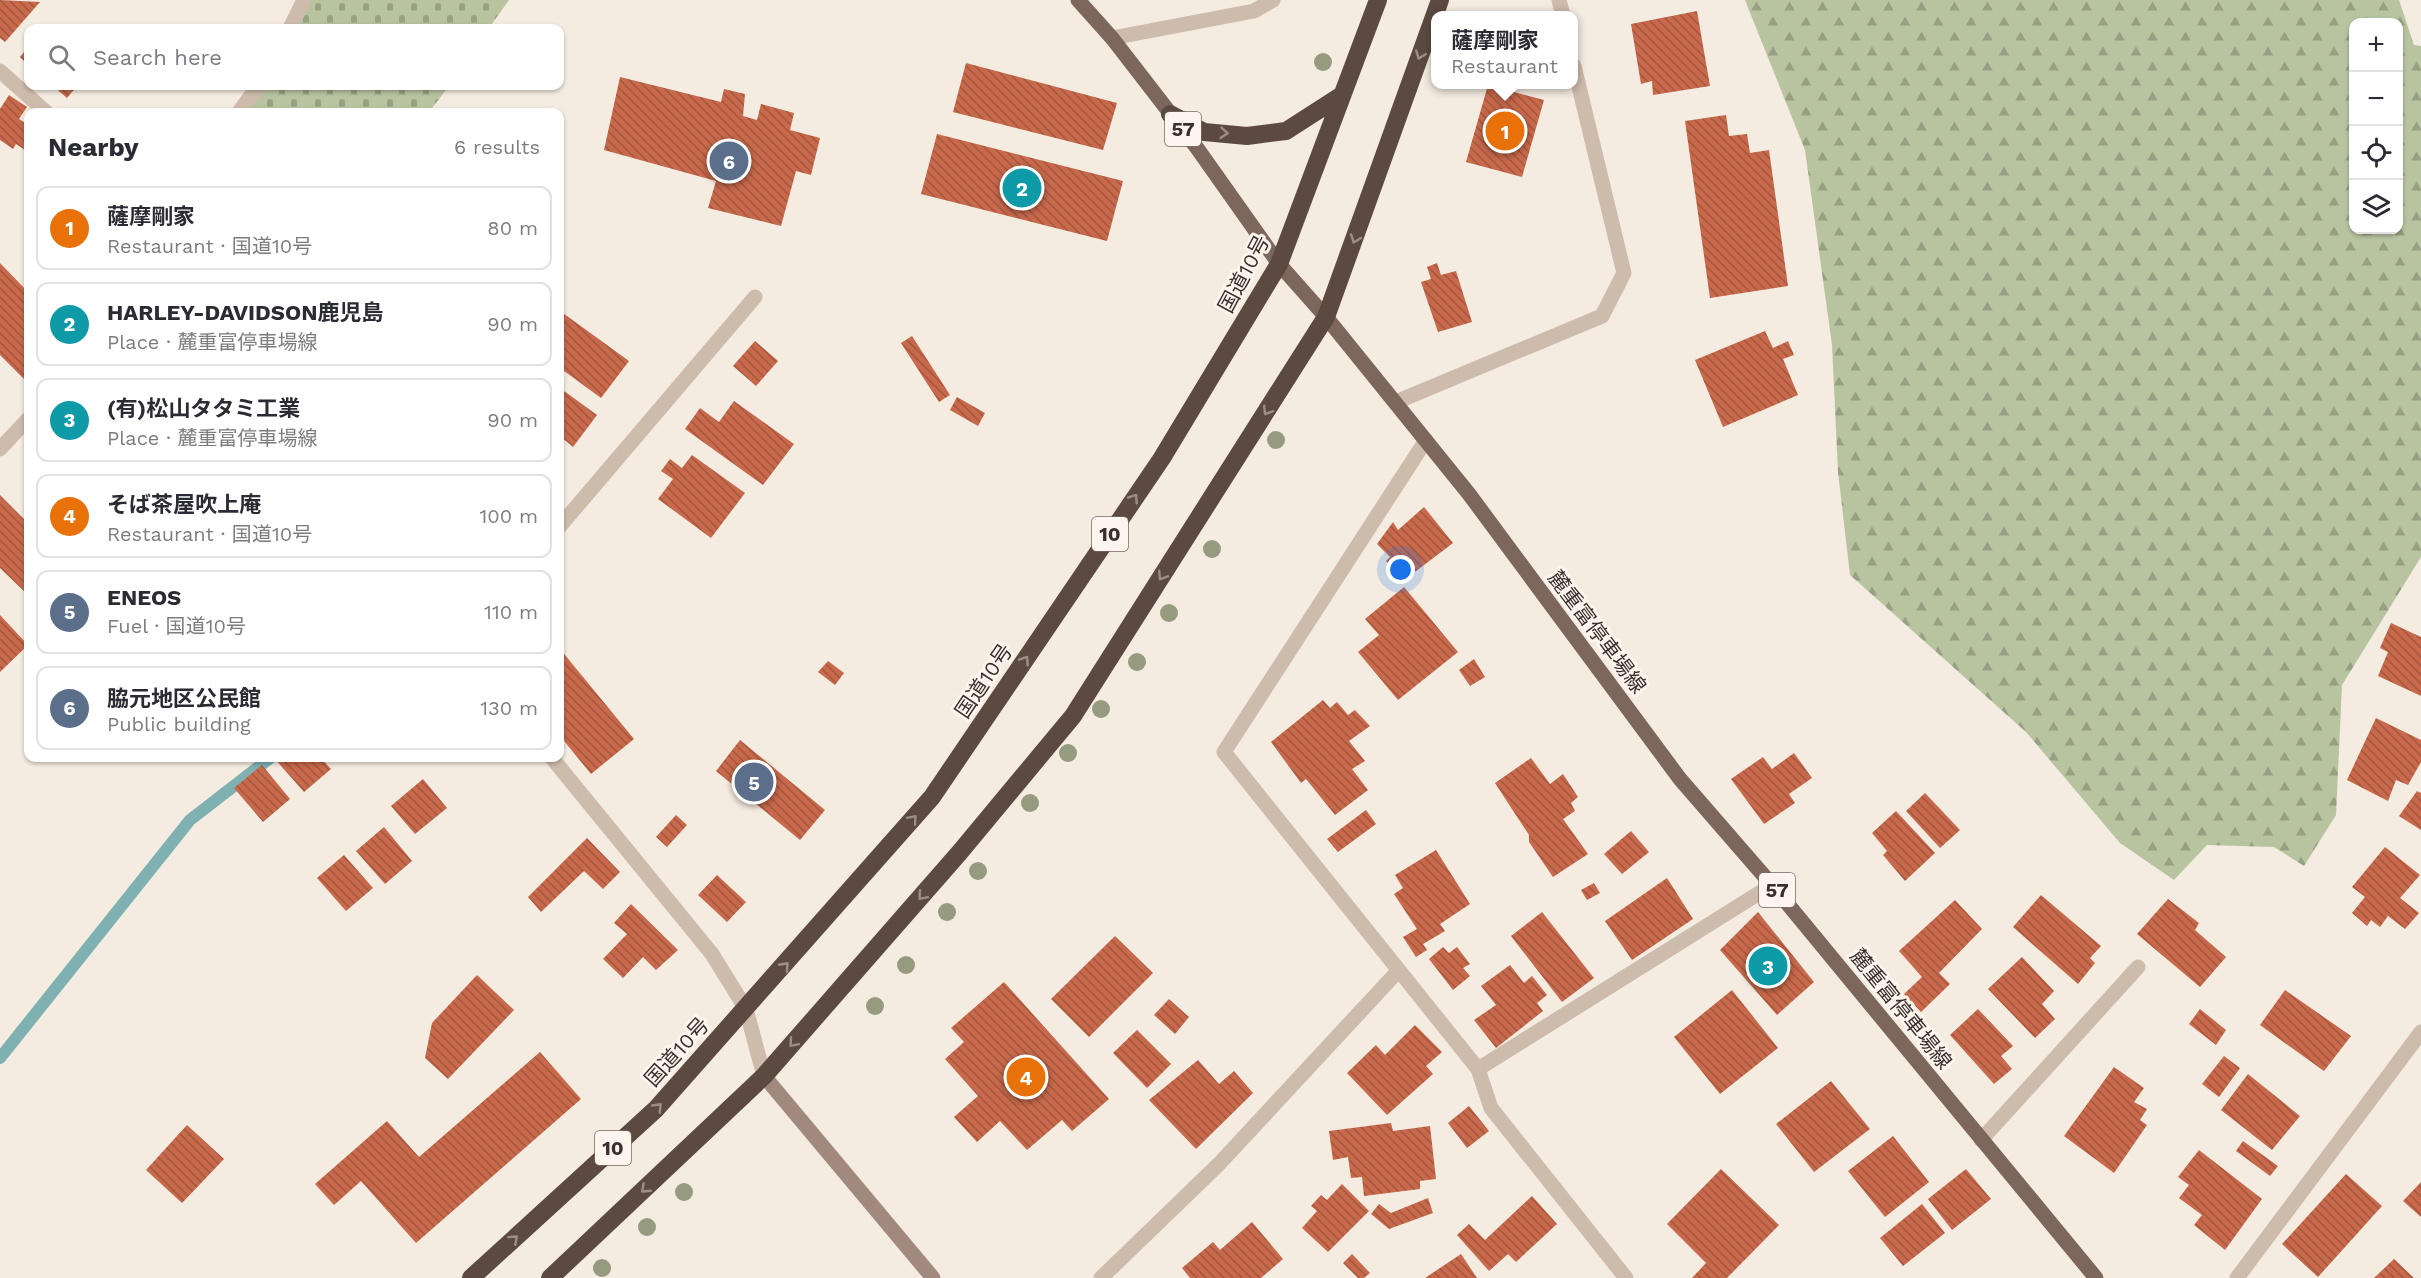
<!DOCTYPE html>
<meta charset="utf-8">
<style>
body{margin:0;font-family:"Work Sans","Noto Sans JP",sans-serif;background:#f2f2f3;color:#2b2b33}
.controls{position:absolute;right:18px;top:18px;display:grid;overflow:hidden;border-radius:12px;box-shadow:0 2px 4px #0004}
.controls button{width:54px;height:54px;display:grid;place-items:center;padding:0;border:0;border-bottom:2px solid #e1e1e2;background:#fff;color:#2b2b33;font:30px sans-serif}
.you{position:absolute;left:1401px;top:570px;width:21px;height:21px;margin:-15px;border:4px solid #fff;border-radius:50%;background:#1a73e8;box-shadow:0 0 0 9px #1a73e833}
.badge{display:grid;place-items:center;width:39px;height:39px;border-radius:50%;background:#b45309;color:#fff;font-size:20px;font-weight:700}
.pin{position:absolute;translate:-50% -50%;border:3px solid #fff;box-shadow:0 2px 6px #0006}
.popup{position:absolute;left:1431px;top:11px;width:147px;height:78px;box-sizing:border-box;display:grid;place-content:center;border-radius:12px;background:#fff;filter:drop-shadow(0 2px 4px #0005);font-size:20px;white-space:nowrap;color:#7c7c81}
.popup b{font-size:22px;color:#2b2b33}
.popup::after{content:'';position:absolute;left:50%;top:100%;margin-left:-12px;border:12px solid transparent;border-top-color:#fff}
.list{margin:0;padding:0;list-style:none}
h2{display:flex;justify-content:space-between;align-items:center;height:78px;margin:0;padding:0 24px;font-size:26px}
h2 small{font-size:20px;font-weight:400;color:#7c7c81}
.list li{display:grid;grid-template-columns:39px 1fr auto;gap:18px;align-items:center;box-sizing:border-box;height:84px;margin:0 12px 12px;padding:0 12px;border:2px solid #e1e1e2;border-radius:12px}
.list b{display:block;font-size:22px;white-space:nowrap}
.list p{margin:0;font-size:20px;white-space:nowrap;color:#7c7c81}
.list em{font-size:20px;font-style:normal;color:#7c7c81}
.icon{flex:none;width:33px;height:33px;fill:none;stroke:currentColor;stroke-width:2;stroke-linecap:round;stroke-linejoin:round}
.map{position:relative;flex:none;width:2421px;height:1278px;overflow:hidden}
.search{position:absolute;background:#fff;box-shadow:0 2px 4px #0004;left:24px;top:24px;width:540px;height:66px;display:flex;align-items:center;gap:15px;box-sizing:border-box;padding:0 21px;border-radius:12px;color:#7c7c81;font-size:22px}
.panel{position:absolute;background:#fff;box-shadow:0 2px 4px #0004;left:24px;top:108px;width:540px;height:654px;border-radius:12px}
.map>svg:first-child{display:block}
.forest{fill:url(#forest-firs);fill-rule:evenodd}
.cemetery{fill:url(#cemetery-stones)}
.lines{fill:none;stroke-linecap:round;stroke-linejoin:round}
.stream{stroke:#7fb0b2;stroke-width:12}
.building{fill:url(#building-back-hatch)}
.street{stroke:#cdbbac;stroke-width:15}
.secondary{stroke:#a18a7d;stroke-width:15}
.primary{stroke:#7d675c;stroke-width:15}
.highway{stroke:#5c4a42;stroke-width:18}
.tree{fill:#969b7f}
.oneway{stroke:#9c8e87}
.labels{text-anchor:middle;stroke-width:6;stroke-linejoin:round;paint-order:stroke}
.shield{fill:#fbf5ee;stroke:#756b66;stroke-width:1.5}
.shield-label{font-size:20px;font-weight:bold;fill:#3b302b}
.street-label{font-size:21px;fill:#3b302b;stroke:#fbf5ee}
</style>
<div class="map">
<svg width="2421" height="1278" viewBox="0 0 2421 1278">
<defs>
<pattern id="forest-firs" width="22" height="20" patternUnits="userSpaceOnUse" patternTransform="scale(1.5)"><rect width="22" height="20" fill="#b8c4a0"/><path d="M5 1l3.5 6h-7zM16 11l3.5 6h-7z" fill="#97a083"/></pattern>
<pattern id="cemetery-stones" width="16" height="16" patternUnits="userSpaceOnUse" patternTransform="scale(1.5)"><rect width="16" height="16" fill="#b8c4a0"/><path d="M2 7V4a2 2 0 0 1 4 0v3zM10 15v-3a2 2 0 0 1 4 0v3z" fill="#97a083"/></pattern>
<pattern id="building-back-hatch" width="6" height="6" patternUnits="userSpaceOnUse" patternTransform="scale(1.5)"><rect width="6" height="6" fill="#c8694b"/><path d="M-1 5l2 2M0 0l6 6M5-1l2 2" fill="none" stroke="#a4573f"/></pattern>
</defs>
<rect width="100%" height="100%" fill="#f4ebe1"/>
<!-- forest -->
<path class="forest" d="M1745,0H2399L2414,45L2421,46V557L2342,685L2336,815L2304,866L2274,847L2207,845L2174,880L2120,843L2026,732L1850,575L1838,472L1832,345L1805,150ZM2354,22H2398V230H2354Z"/>
<!-- cemetery -->
<path class="cemetery" d="M304,0H509L489,28H290Z
M258,86H449L429,112H239Z"/>
<g class="lines">
<!-- stream -->
<path class="stream" d="M0,1058L190,820L270,758"/>
</g>
<!-- building -->
<path class="building" d="M0,0L40,2L5,42L0,38Z
M1697,11L1710,86L1653,95L1652,81L1641,84L1631,24Z
M28,47V65L20,57Z
M966,63L1117,103L1103,150L953,112Z
M620,77L721,102L724,89L745,94L743,116L757,120L761,104L794,113L790,130L820,138L811,175L796,171L781,226L708,208L716,181L604,150Z
M1488,85L1544,100L1522,177L1466,162Z
M53,86H77L67,98Z
M9,95L27,107L19,119L28,125V152L16,144L13,149L0,140V109Z
M1726,115L1729,136L1747,134L1750,153L1769,150L1788,286L1710,298L1685,121Z
M937,134L1123,181L1107,241L921,194Z
M0,263L28,292V378L26,381L0,355Z
M1437,263L1441,275L1456,271L1472,322L1438,332L1421,282L1431,279L1427,267Z
M560,311L629,361L601,398L560,368Z
M1765,331L1773,348L1788,341L1794,355L1783,359L1798,395L1723,427L1695,360Z
M912,336L950,395L939,402L901,343Z
M755,341L778,361L756,386L733,366Z
M560,388L597,415L573,447L560,436Z
M957,397L985,413L978,426L950,410Z
M734,401L794,444L763,485L685,429L700,408L719,422Z
M692,455L745,493L711,538L658,499L673,479L661,471L670,459L682,468Z
M0,495L28,523V595L0,568Z
M1424,507L1453,543L1403,581L1386,561L1390,557L1377,544L1393,522L1398,530Z
M1404,587L1458,652L1398,700L1358,652L1379,635L1365,619Z
M0,615L28,645L0,672Z
M2391,623L2421,637V696L2378,676L2388,652L2380,648Z
M560,649L634,739L591,774L560,736Z
M1474,659L1485,677L1470,686L1459,670Z
M828,661L844,673L835,685L818,672Z
M1323,700L1330,708L1337,702L1348,715L1355,710L1370,726L1349,741L1365,761L1352,769L1368,790L1335,815L1306,779L1301,783L1271,742Z
M2376,718L2421,740V762L2408,785L2396,780L2388,801L2347,780Z
M740,740L825,810L800,840L716,771Z
M1794,753L1812,778L1789,794L1795,803L1764,824L1731,779L1763,757L1772,769Z
M277,758H321L331,769L304,792L275,759Z
M1531,758L1550,784L1563,774L1578,797L1571,803L1575,811L1563,819L1588,854L1553,877L1529,842V835L1495,783Z
M262,765L290,799L263,822L234,788Z
M423,779L447,808L415,834L391,806Z
M2417,791L2421,793V830L2399,816Z
M1925,793L1960,830L1940,848L1906,811Z
M1366,810L1376,824L1338,852L1327,839Z
M1896,811L1935,853L1905,881L1883,855L1887,851L1872,833Z
M676,815L687,825L667,847L656,837Z
M384,827L412,861L385,884L356,851Z
M1631,831L1649,852L1622,874L1604,854Z
M587,838L620,872L603,889L584,871L541,912L528,897Z
M2385,847L2420,875L2400,898L2419,913L2405,929L2388,916L2380,927L2371,920L2367,926L2352,913L2365,897L2352,887Z
M1436,850L1470,904L1440,924L1445,931L1423,944L1427,950L1416,957L1403,937L1417,929L1394,894L1403,888L1395,875Z
M344,855L373,888L346,911L317,878Z
M717,875L746,902L727,922L698,895Z
M1667,878L1693,919L1632,960L1605,921Z
M1594,883L1600,893L1587,900L1581,890Z
M2041,895L2101,946L2090,958L2095,963L2078,984L2013,927Z
M2168,899L2199,923L2195,930L2226,957L2200,987L2137,934Z
M1955,900L1982,929L1939,973L1950,984L1921,1012L1904,994L1922,977L1899,951Z
M631,904L678,950L656,970L643,957L623,978L603,959L627,934L614,923Z
M1542,912L1594,978L1562,1002L1511,936Z
M1758,912L1814,982L1777,1015L1720,950Z
M1115,936L1153,973L1089,1037L1051,999Z
M1443,947L1449,953L1457,947L1470,964L1463,968L1470,976L1453,990L1429,959Z
M2022,957L2054,991L2042,1004L2055,1019L2035,1038L1988,989Z
M1510,965L1524,983L1532,976L1547,995L1537,1003L1543,1011L1496,1048L1474,1020L1496,1005L1481,986Z
M477,975L514,1010L448,1079L425,1058L432,1023Z
M1004,982L1109,1099L1072,1131L1062,1120L1027,1150L1000,1121L977,1142L954,1117L978,1096L945,1059L964,1042L951,1028Z
M1732,990L1778,1048L1720,1094L1674,1037Z
M2285,990L2351,1036L2324,1071L2260,1025Z
M1169,999L1189,1017L1175,1034L1154,1015Z
M1978,1009L2013,1046L2001,1056L2012,1069L1994,1084L1950,1035Z
M2200,1009L2226,1030L2216,1045L2189,1024Z
M1415,1025L1442,1052L1426,1066L1433,1074L1387,1115L1347,1073L1376,1045L1385,1055Z
M1137,1030L1171,1064L1147,1088L1113,1053Z
M540,1052L581,1099L416,1243L361,1181L334,1205L315,1184L387,1121L419,1157Z
M2224,1056L2240,1068L2219,1097L2202,1084Z
M1198,1060L1219,1084L1234,1071L1253,1093L1196,1149L1149,1100Z
M2114,1067L2144,1088L2134,1102L2147,1109L2140,1120L2147,1125L2114,1173L2064,1136Z
M2248,1074L2300,1116L2272,1150L2221,1110Z
M1831,1081L1870,1129L1814,1172L1776,1124Z
M1469,1106L1489,1131L1467,1148L1448,1123Z
M1391,1123L1393,1131L1430,1126L1436,1179L1420,1181V1189L1364,1196L1362,1177L1351,1178L1348,1157L1333,1160L1329,1131Z
M187,1125L224,1159L182,1203L146,1170Z
M1893,1136L1929,1182L1885,1217L1848,1171Z
M2243,1141L2278,1166L2270,1176L2236,1151Z
M2199,1150L2262,1199L2225,1250L2194,1225L2202,1215L2179,1198L2189,1185L2178,1177Z
M1721,1169L1779,1225L1727,1278H1692L1706,1263L1667,1224Z
M1966,1169L1991,1199L1952,1230L1928,1199Z
M2346,1174L2382,1206L2318,1277L2282,1244Z
M2421,1182V1217L2403,1201Z
M1342,1184L1369,1211L1328,1252L1302,1228L1317,1211L1311,1206L1321,1195L1327,1200Z
M1532,1196L1557,1224L1516,1262L1508,1254L1489,1271L1457,1235L1469,1224L1485,1240Z
M1428,1198L1433,1213L1389,1229L1371,1214L1379,1204L1391,1213Z
M1922,1204L1945,1233L1903,1266L1880,1238Z
M1252,1222L1283,1259L1261,1278H1190L1182,1268L1213,1242L1220,1250Z
M1352,1254L1370,1273L1364,1278H1358L1343,1263Z
M1461,1254L1477,1278H1425Z
M2394,1259L2414,1278H2374Z"/>
<g class="lines">
<!-- street -->
<path class="street" d="M1559,0L1563,15
M290,28L304,0
M1112,38L1254,11L1273,0
M0,71L46,112
M239,112L258,86
M1396,402L1602,316L1624,273L1574,66
M1426,440L1224,752L1478,1069L1491,1108L1626,1278
M0,449L28,419
M560,526L755,297
M552,758L712,954L746,1009L764,1076
M1478,1069L1772,885
M1981,1140L2138,967
M1101,1278L1219,1164L1399,970
M2237,1278L2421,1032"/>
<!-- secondary -->
<path class="secondary" d="M764,1076L933,1278"/>
<!-- primary -->
<path class="primary" d="M1078,0L1112,38L1197,148L1279,264L1326,317L1469,494L1680,779L1772,885L2096,1278"/>
<!-- highway -->
<path class="highway" d="M1170,114L1204,132L1247,136L1286,131L1342,95
M471,1278L656,1109L932,797L1162,458L1279,264L1378,0
M550,1278L764,1076L960,852L1073,716L1326,317L1440,0"/>
</g>
<!-- trees -->
<g class="tree">
<circle cx="1323" cy="62" r="9"/>
<circle cx="1276" cy="440" r="9"/>
<circle cx="1212" cy="549" r="9"/>
<circle cx="1169" cy="613" r="9"/>
<circle cx="1137" cy="662" r="9"/>
<circle cx="1101" cy="709" r="9"/>
<circle cx="1068" cy="753" r="9"/>
<circle cx="1030" cy="803" r="9"/>
<circle cx="978" cy="871" r="9"/>
<circle cx="947" cy="912" r="9"/>
<circle cx="906" cy="965" r="9"/>
<circle cx="875" cy="1006" r="9"/>
<circle cx="684" cy="1192" r="9"/>
<circle cx="647" cy="1227" r="9"/>
<circle cx="602" cy="1268" r="9"/>
</g>
<!-- one-way arrows -->
<defs><path id="oneway-chevron" d="M-2-3.5L2.5 0L-2 3.5" fill="none" stroke-width="1.6" stroke-linecap="round" stroke-linejoin="round" transform="scale(1.5)"/></defs>
<g class="oneway">
<use href="#oneway-chevron" transform="translate(1420 55) rotate(110)"/>
<use href="#oneway-chevron" transform="translate(1224 133) rotate(5)"/>
<use href="#oneway-chevron" transform="translate(1355 239) rotate(110)"/>
<use href="#oneway-chevron" transform="translate(1267 411) rotate(122)"/>
<use href="#oneway-chevron" transform="translate(1134 498) rotate(-56)"/>
<use href="#oneway-chevron" transform="translate(1162 576) rotate(123)"/>
<use href="#oneway-chevron" transform="translate(1025 660) rotate(-56)"/>
<use href="#oneway-chevron" transform="translate(913 819) rotate(-49)"/>
<use href="#oneway-chevron" transform="translate(922 896) rotate(131)"/>
<use href="#oneway-chevron" transform="translate(785 966) rotate(-48)"/>
<use href="#oneway-chevron" transform="translate(793 1043) rotate(131)"/>
<use href="#oneway-chevron" transform="translate(658 1107) rotate(-46)"/>
<use href="#oneway-chevron" transform="translate(645 1189) rotate(137)"/>
<use href="#oneway-chevron" transform="translate(514 1239) rotate(-42)"/>
</g>
<g class="labels">
<!-- shield labels -->
<g class="shield">
<rect x="1165" y="112" width="36" height="34" rx="4.5"/>
<rect x="1092" y="517" width="36" height="34" rx="4.5"/>
<rect x="1759" y="873" width="36" height="34" rx="4.5"/>
<rect x="595" y="1131" width="36" height="34" rx="4.5"/>
</g>
<g class="shield-label">
<text x="1183" y="136">57</text>
<text x="1110" y="541">10</text>
<text x="1777" y="897">57</text>
<text x="613" y="1155">10</text>
</g>
<!-- street labels -->
<g class="street-label">
<text transform="translate(1244 274) rotate(-62)" y="7">国道10号</text>
<text transform="translate(1597 632) rotate(53)" y="7">麓重富停車場線</text>
<text transform="translate(984 681) rotate(-56)" y="7">国道10号</text>
<text transform="translate(1901 1009) rotate(51)" y="7">麓重富停車場線</text>
<text transform="translate(677 1052) rotate(-48)" y="7">国道10号</text>
</g>
</g>
</svg>
<div class="controls">
<button>+</button>
<button>−</button>
<button><svg class="icon" aria-label="locate" viewBox="0 0 24 24"><circle cx="12" cy="12" r="6"/><path d="M12 2v4M12 18v4M2 12h4M18 12h4"/></svg></button>
<button><svg class="icon" aria-label="layers" viewBox="0 0 24 24"><path d="M12 4l9 5-9 5-9-5zM3 14l9 5 9-5"/></svg></button>
</div>
<div class="you"></div>
<div class="pin badge" style="left:1505px;top:131px;background:#e8710a">1</div>
<div class="popup"><b>薩摩剛家</b>Restaurant</div>
<div class="pin badge" style="left:1022px;top:188px;background:#0f9aa8">2</div>
<div class="pin badge" style="left:1768px;top:966px;background:#0f9aa8">3</div>
<div class="pin badge" style="left:1026px;top:1077px;background:#e8710a">4</div>
<div class="pin badge" style="left:754px;top:782px;background:#5c6f8a">5</div>
<div class="pin badge" style="left:729px;top:161px;background:#5c6f8a">6</div>
<div class="search"><svg class="icon" aria-label="search" viewBox="0 0 24 24"><circle cx="10" cy="10" r="6"/><path d="M15 15l6 6"/></svg>Search here</div>
<section class="panel">
<h2>Nearby<small>6 results</small></h2>
<ul class="list">
<li><span class="badge" style="background:#e8710a">1</span><div><b>薩摩剛家</b><p>Restaurant · 国道10号</p></div><em>80 m</em></li>
<li><span class="badge" style="background:#0f9aa8">2</span><div><b>HARLEY-DAVIDSON鹿児島</b><p>Place · 麓重富停車場線</p></div><em>90 m</em></li>
<li><span class="badge" style="background:#0f9aa8">3</span><div><b>(有)松山タタミ工業</b><p>Place · 麓重富停車場線</p></div><em>90 m</em></li>
<li><span class="badge" style="background:#e8710a">4</span><div><b>そば茶屋吹上庵</b><p>Restaurant · 国道10号</p></div><em>100 m</em></li>
<li><span class="badge" style="background:#5c6f8a">5</span><div><b>ENEOS</b><p>Fuel · 国道10号</p></div><em>110 m</em></li>
<li><span class="badge" style="background:#5c6f8a">6</span><div><b>脇元地区公民館</b><p>Public building</p></div><em>130 m</em></li>
</ul>
</section>
</div>
